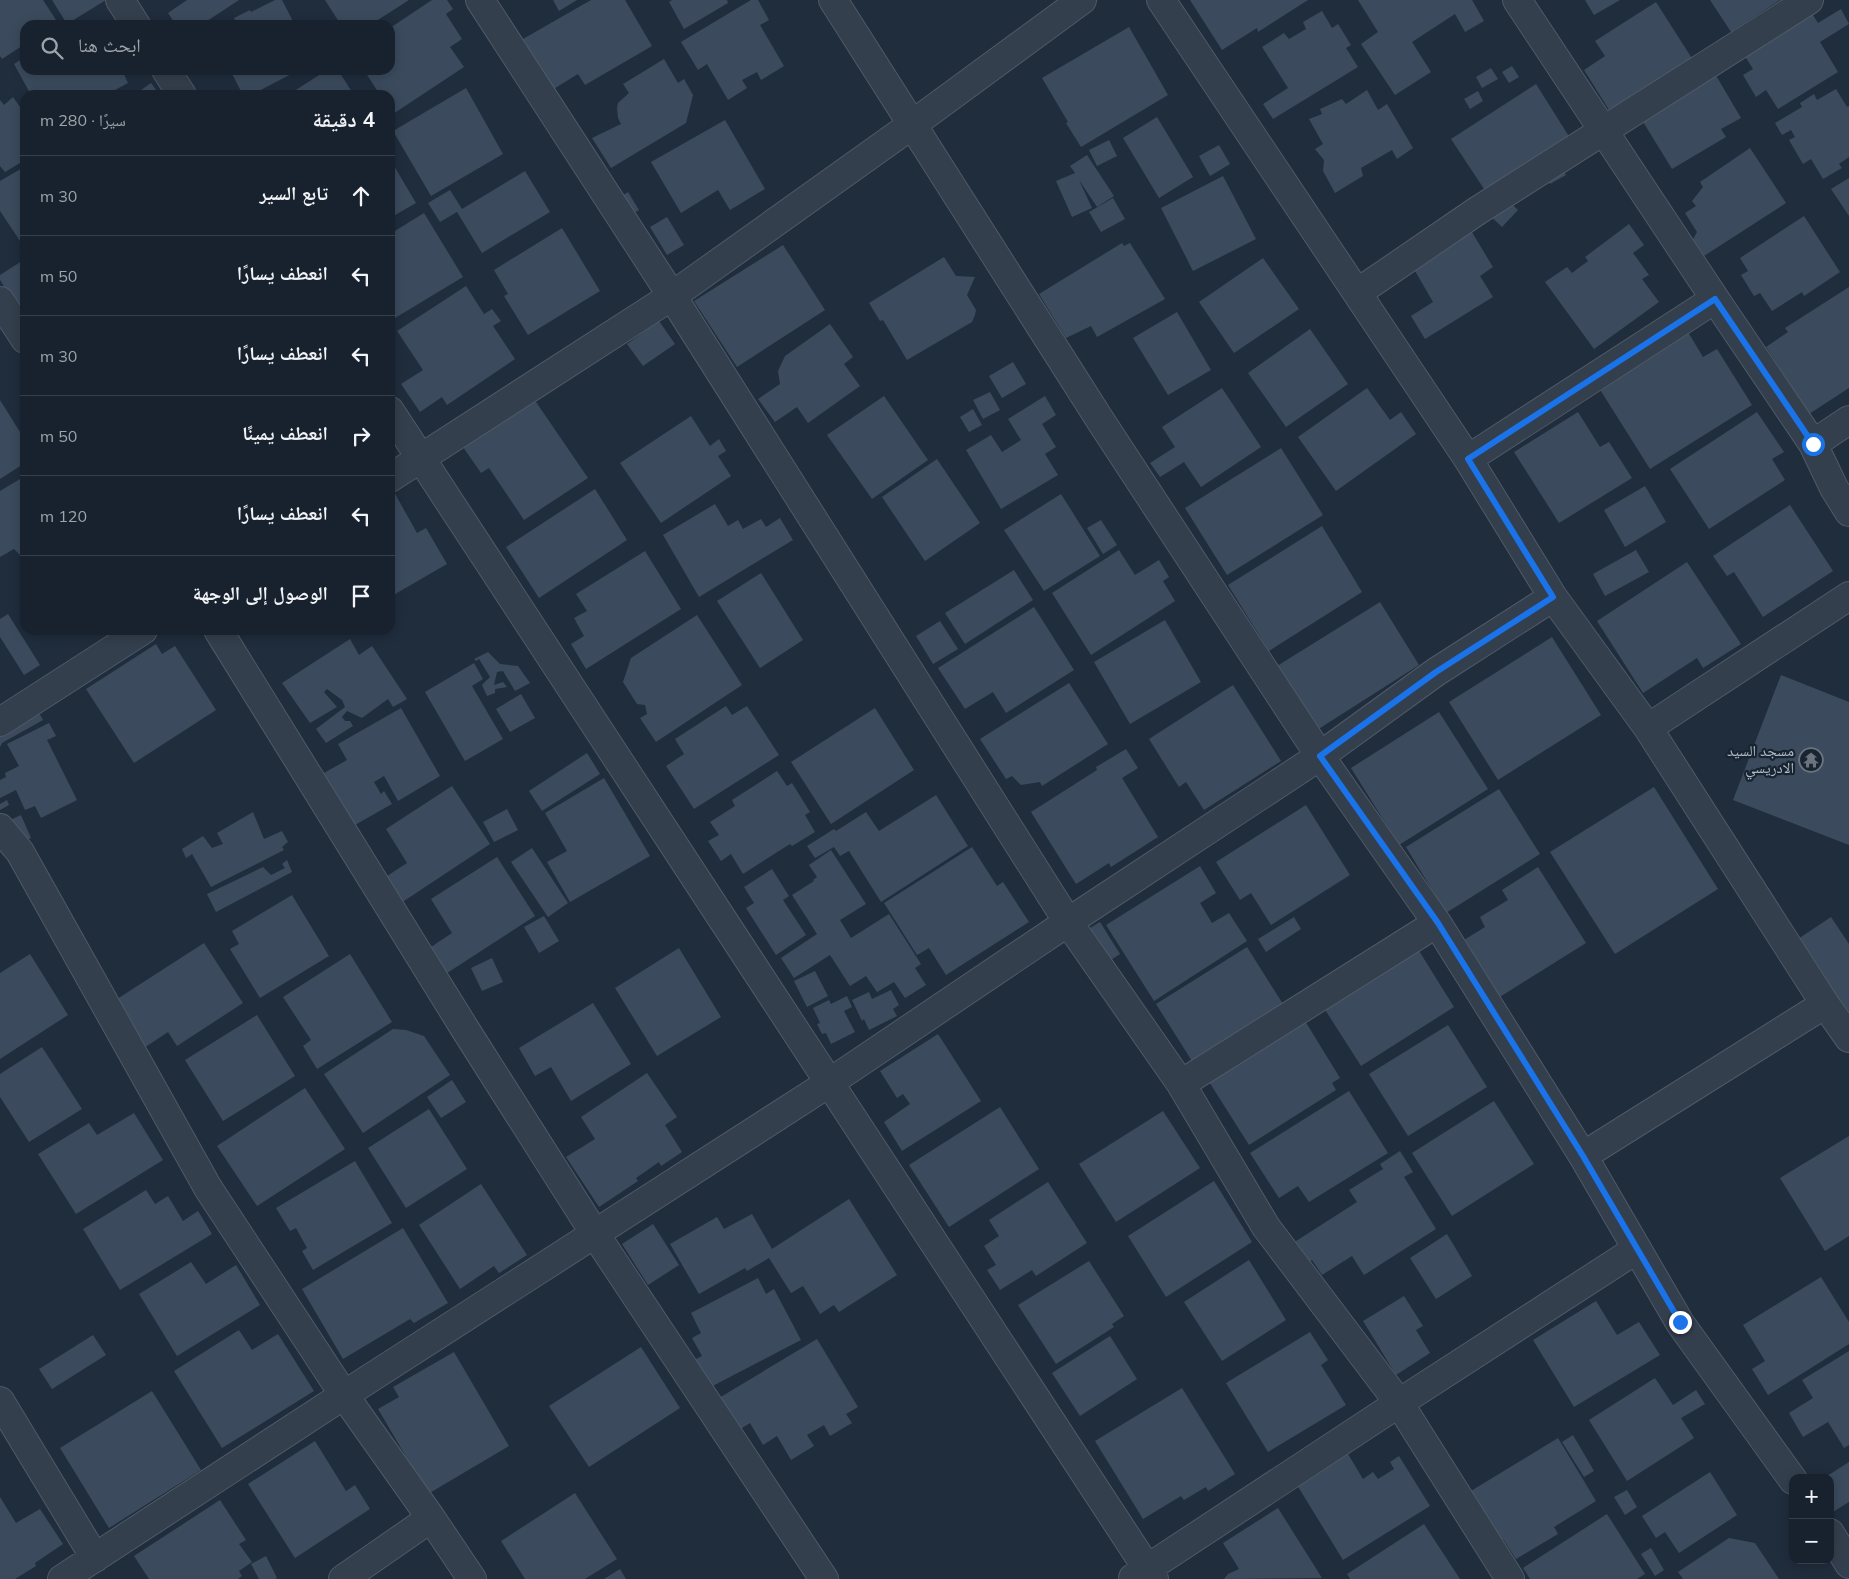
<!DOCTYPE html>
<html lang="ar">
<meta charset="utf-8">
<style>
body{margin:0;font-family:Mulish,"Noto Naskh Arabic",sans-serif;background:#252f3a;color:#f1f3f6;direction:rtl}
.controls{position:absolute;right:15px;bottom:15px;display:grid;overflow:hidden;border-radius:10px;box-shadow:0 2px 12px #0003}
.controls button{width:45px;height:45px;display:grid;place-items:center;padding:0;border:0;border-bottom:1px solid #363f4a;background:#18222e;color:#f1f3f6;font:25px sans-serif}
.stop{position:absolute;width:15px;height:15px;margin:-11px;border:4px solid #1a73e8;border-radius:50%;background:#fff}
.stop.end{background:#1a73e8;border-color:#fff;box-shadow:0 1px 5px #0008}
.list{margin:0;padding:0;list-style:none}
h2{display:flex;justify-content:space-between;align-items:center;height:65px;margin:0;padding:0 20px;font-size:21px}
h2 small{font-size:16px;font-weight:400;color:#9fa4aa}
.list li{display:grid;grid-template-columns:32px 1fr auto;gap:15px;align-items:center;box-sizing:border-box;height:80px;padding:0 20px;border-top:1px solid #363f4a}
.list b{display:block;font-size:19px;white-space:nowrap}
.list em{font-size:16px;font-style:normal;color:#9fa4aa}
.icon{flex:none;width:28px;height:28px;fill:none;stroke:currentColor;stroke-width:2;stroke-linecap:round;stroke-linejoin:round}
.map{position:relative;flex:none;width:1849px;height:1579px;overflow:hidden;direction:ltr}
.search{position:absolute;background:#18222e;box-shadow:0 2px 12px #0003;left:20px;top:20px;width:375px;height:55px;display:flex;align-items:center;gap:12px;box-sizing:border-box;padding:0 18px;border-radius:15px;color:#9fa4aa;font-size:19px}
.panel{position:absolute;background:#18222e;box-shadow:0 2px 12px #0003;left:20px;top:90px;width:375px;height:545px;border-radius:15px;direction:rtl}
.map>svg:first-child{display:block}
.building{fill:#3b4b5d}
.lines{fill:none;stroke-linecap:round;stroke-linejoin:round}
.minor-casing{stroke:#4f5a67;stroke-width:30}
.minor{stroke:#343f4d;stroke-width:28}
.route{stroke:#1a73e8;stroke-width:6}
.labels{text-anchor:middle;stroke-width:4.5;stroke-linejoin:round;paint-order:stroke}
.poi-label{font-size:15px;fill:#afbac9;stroke:#192431;text-anchor:end}
</style>
<div class="map">
<svg width="1849" height="1579" viewBox="0 0 1849 1579">
<rect width="100%" height="100%" fill="#202d3d"/>
<!-- building -->
<path class="building" d="M0,0H43L58,23L55,25H25V44L2,59L0,56Z
M52,0H106L67,24Z
M187,0H239L201,25H176L168,13Z
M275,0H282L295,25H230L236,22L234,18L250,10L251,12Z
M325,0H409L370,25H341Z
M432,0H447L453,9L446,14L462,39L450,47L464,67L393,114L390,110V95H380L364,70H390V28Z
M553,0H577L559,11Z
M591,0H625L652,46L585,85L578,74L552,90L523,39Z
M672,0H727L728,3L684,29L669,2Z
M751,0H758L769,20L760,25L784,66L761,80L757,72L742,80L747,88L728,100L707,64L698,70L681,42Z
M1190,0H1308L1258,32L1257,28L1222,50Z
M1358,0H1472L1484,21L1465,32L1455,14L1412,42L1431,72L1395,95L1361,44L1378,32Z
M1585,0H1620L1594,15Z
M1710,0H1780L1731,32Z
M1656,2L1693,60L1611,113L1584,70L1605,56L1595,41Z
M1841,9L1849,24L1820,42L1838,72L1778,109L1766,90L1756,97L1743,75L1753,69L1743,53L1811,12L1818,23Z
M1322,11L1332,28L1338,24L1351,45L1346,48L1358,67L1273,119L1263,104L1288,88L1262,47L1284,33L1289,39L1306,29L1303,22Z
M1129,27L1168,95L1081,147L1066,123L1068,122L1042,78Z
M25,57V70H122L128,83L106,95H31L14,64Z
M664,59L678,83L684,79L693,95L686,123L611,168L592,138L621,124L618,118L617,108L618,103L629,93L623,84Z
M1512,66L1519,77L1509,83L1502,72Z
M1711,67L1741,118L1721,129L1726,137L1672,169L1637,112Z
M1491,68L1498,79L1482,88L1476,77Z
M230,70H299L251,95H243Z
M327,70H338L354,95H288Z
M151,83L160,95H134Z
M1536,84L1570,138L1486,192L1451,139Z
M466,88L503,154L431,196L393,131Z
M1836,89L1847,107L1849,106V157L1839,164L1842,168L1823,179L1811,159L1803,164L1789,140L1795,137L1791,130L1782,135L1775,123L1802,107L1800,103L1814,94L1817,100Z
M1367,90L1378,110L1387,104L1413,148L1397,159L1392,150L1361,168L1363,176L1335,193L1323,171L1324,160L1315,149L1323,144L1309,119L1322,114L1320,109L1342,99L1346,104Z
M1478,91L1483,101L1470,109L1464,99Z
M13,97L25,114V160L5,172L0,166V100L4,105Z
M1157,117L1193,177L1159,198L1123,138Z
M725,120L765,189L730,210L718,190L681,213L651,162Z
M1109,140L1117,156L1097,166L1089,150Z
M1219,145L1230,164L1210,176L1199,156Z
M1750,148L1786,203L1704,256L1693,239L1697,232L1685,213L1696,206L1692,201L1703,187L1700,182Z
M1087,155L1114,196L1097,207L1079,180L1092,208L1072,217L1056,181L1075,173L1070,166Z
M390,159L416,203L390,218Z
M1559,163L1566,175L1550,184L1543,173Z
M24,167L25,239L20,241L0,211V181Z
M525,171L550,212L482,253L457,212L440,222L428,203L450,190L462,209Z
M1223,176L1256,239L1193,271L1161,208Z
M1849,178V216L1831,189Z
M628,192L639,210L625,218L614,201Z
M1502,195L1518,210L1502,227L1486,212Z
M1113,198L1125,219L1101,232L1089,212Z
M424,213L463,277L390,321V234Z
M1804,216L1840,272L1804,296L1802,292L1772,311L1760,293L1754,296L1741,275L1748,271L1740,258Z
M667,217L684,245L667,255L650,227Z
M1467,224L1493,267L1480,276L1493,297L1425,339L1411,316L1433,302L1411,264L1438,254L1450,247L1444,238Z
M1629,224L1644,245L1633,253L1649,275L1642,279L1659,302L1594,349L1545,282L1567,267L1572,273L1588,261L1585,257Z
M562,228L600,291L528,335L504,296L508,294L494,270Z
M1122,243L1124,246L1130,243L1165,299L1097,337L1091,326L1066,338L1039,294Z
M783,245L825,310L737,367L694,301Z
M944,257L956,276L975,277L967,295L976,310L975,315L972,322L907,360L883,320L880,321L869,303Z
M1263,258L1299,309L1234,353L1199,302Z
M25,259V321L0,280V275Z
M466,286L484,314L492,309L501,321L493,326L515,359L447,405L442,397L420,412L401,384L423,370L397,331Z
M1849,287V388L1809,414L1766,347L1788,332L1785,328Z
M1177,312L1211,370L1168,395L1133,338Z
M659,321L675,344L643,366L627,344Z
M830,324L853,357L844,364L860,386L808,423L797,407L775,422L758,399L780,384L778,371L785,356Z
M1310,329L1348,384L1286,427L1248,373Z
M1688,332L1703,357L1717,349L1752,405L1650,469L1599,388Z
M1013,362L1026,384L1002,398L989,376Z
M1222,388L1261,447L1201,487L1184,462L1160,477L1150,463L1175,447L1162,427Z
M1367,388L1390,420L1401,412L1416,434L1336,491L1298,437Z
M990,392L1000,410L983,419L973,400Z
M884,396L928,460L872,499L827,435Z
M1045,396L1056,415L1042,424L1056,447L1045,454L1058,475L1001,509L966,450L991,435L1002,452L1021,440L1008,419Z
M534,399L588,478L524,520L489,468L481,473L463,447Z
M0,400L25,440V463L0,479Z
M973,409L982,425L969,432L960,417Z
M1578,412L1600,447L1609,442L1632,478L1559,523L1514,452Z
M1757,412L1784,452L1772,459L1785,480L1709,529L1670,469Z
M691,416L710,446L719,439L726,451L718,456L731,476L661,523L620,463Z
M1281,448L1323,515L1227,575L1185,508Z
M937,459L980,523L925,561L882,497Z
M25,476V556L22,557L14,549L0,557V491Z
M1645,486L1666,522L1625,547L1604,510Z
M595,489L627,540L539,598L506,547Z
M394,492L417,533L426,528L447,564L390,597V495Z
M1061,494L1100,556L1044,591L1004,530Z
M715,504L728,526L738,520L743,529L761,519L766,527L780,518L793,540L699,597L663,535Z
M1790,505L1833,571L1763,617L1734,572L1727,576L1713,556Z
M1101,520L1117,545L1103,554L1087,528Z
M1322,526L1362,592L1269,651L1228,585Z
M1119,550L1135,575L1159,560L1169,577L1163,581L1175,601L1091,655L1052,593Z
M1636,550L1649,572L1605,596L1593,574Z
M645,551L681,609L586,669L571,644L584,636L574,618L587,611L576,594Z
M1687,562L1741,644L1703,668L1697,658L1643,693L1597,621Z
M1014,570L1033,600L965,644L945,613Z
M761,573L803,640L760,668L717,601Z
M1380,602L1419,665L1317,730L1277,666Z
M1034,607L1074,670L1006,713L993,692L965,709L938,668Z
M8,614L40,665L24,675L0,637V619Z
M697,615L742,685L656,742L640,718L647,714L645,705L637,704L623,682L631,658Z
M1165,620L1201,682L1130,724L1094,662Z
M940,621L958,649L933,664L916,636Z
M1552,637L1601,715L1498,780L1449,702Z
M350,639L359,655L372,646L407,699L393,707L388,699L362,718L347,711L342,717L345,721H350L353,726L326,743L316,729L345,707L342,700L327,689L324,692L337,707L310,723L282,683Z
M156,644L162,654L175,646L216,710L134,763L86,689Z
M488,652L500,664L518,666L530,683L515,691L503,671L497,672L494,685L503,682L507,687L495,689V693L487,696L482,685L490,677L479,659L476,661L474,659Z
M474,663L483,679L472,686L503,739L465,761L425,692Z
M1781,675L1849,702V845L1733,800Z
M1069,683L1108,744L1042,786L1040,782L1021,785L1012,776L1006,779L980,739Z
M1233,685L1281,761L1204,810L1186,782L1179,787L1149,739Z
M521,694L535,718L510,732L496,709Z
M726,706L732,715L747,706L779,755L694,809L666,766L684,754L675,739Z
M401,708L440,776L398,801L384,776L374,782L381,794L384,791L392,804L346,830L315,778L347,760L338,744Z
M875,708L914,770L831,824L791,762Z
M37,709L43,720L2,743L0,747V733Z
M1439,712L1488,789L1399,845L1351,768Z
M49,723L56,736L47,740L77,800L41,818L35,806L25,810L16,790L0,798V780L6,777L5,773L19,766L7,744Z
M1126,749L1138,768L1122,778L1158,837L1111,867L1109,863L1076,884L1031,812L1097,770L1096,767Z
M587,753L600,774L542,811L529,791Z
M777,771L787,786L792,783L810,812L805,815L815,832L792,846L790,844L743,874L731,854L721,861L708,841L719,835L710,822L735,806L732,800Z
M604,778L650,856L570,902L547,862L567,851L545,813Z
M452,786L490,844L401,903L384,878L407,863L386,829Z
M1654,787L1718,889L1615,954L1550,852Z
M1499,789L1540,854L1446,913L1406,847Z
M936,795L968,846L881,902L849,851L840,856L834,847L815,858L807,846L834,829L836,831L866,812L879,831Z
M7,800L9,805L0,810V804Z
M1306,805L1350,875L1271,925L1251,893L1240,900L1216,862Z
M507,809L518,830L494,842L483,822Z
M253,812L264,839L282,831L288,842L282,847L284,850L211,887L192,854L186,858L182,849L203,836L212,848L223,844L217,833Z
M21,815L31,838L18,844L6,822Z
M972,847L997,886L1003,882L1029,922L946,975L929,948L917,955L884,903Z
M532,848L568,903L548,917L511,862Z
M831,850L866,904L840,920L851,938L889,914L921,964L915,968L926,985L905,998L894,982L877,992L866,976L850,986L830,955L794,978L781,958L817,934L792,895L814,881L813,880L817,877L809,865Z
M497,857L535,916L444,975L428,949L452,933L431,899Z
M287,860L292,872L216,912L207,894L263,867L271,875L285,868L282,864Z
M1200,866L1216,893L1200,903L1212,923L1229,913L1247,941L1154,1001L1106,925Z
M1538,867L1586,943L1495,1000L1459,943L1485,927L1480,917L1508,900L1502,890Z
M772,869L789,896L783,900L806,935L776,955L746,908L754,903L744,887Z
M292,895L329,956L260,998L230,949L239,944L232,931Z
M544,916L559,941L539,953L524,927Z
M1294,917L1301,929L1266,952L1258,939Z
M1831,917L1849,944V1014L1798,939Z
M1100,922L1120,954L1105,964L1085,931Z
M204,943L243,1003L177,1046L168,1032L144,1048L114,1001Z
M1416,946L1454,1007L1361,1066L1322,1005Z
M1247,947L1288,1012L1197,1069L1156,1004Z
M679,948L721,1017L657,1056L615,988Z
M30,954L68,1015L0,1059V973Z
M350,954L392,1022L317,1069L303,1046L311,1040L283,997Z
M492,958L503,982L482,991L471,968Z
M815,971L828,996L807,1007L794,981Z
M891,990L899,1005L893,1009L897,1016L869,1030L864,1019L862,1021L852,1000L869,992L872,999Z
M847,996L852,1007L844,1011L855,1032L831,1044L826,1033L822,1034L817,1024L820,1023L813,1008L829,1000L831,1004Z
M593,1003L631,1064L571,1101L551,1067L535,1076L519,1048Z
M257,1015L295,1076L223,1121L185,1060Z
M1302,1016L1340,1078L1332,1083L1336,1090L1249,1145L1206,1077Z
M1448,1025L1487,1087L1408,1136L1369,1074Z
M393,1029L406,1030L424,1036L450,1075L363,1133L324,1074Z
M938,1034L981,1101L902,1151L884,1122L910,1104L903,1094L897,1098L880,1071Z
M42,1047L82,1109L29,1142L0,1097V1074Z
M647,1073L677,1117L665,1125L682,1152L661,1166L659,1162L636,1178L638,1181L599,1207L566,1157L595,1139L581,1117Z
M452,1080L466,1102L441,1118L427,1097Z
M305,1088L345,1149L257,1206L217,1146Z
M1349,1091L1388,1153L1309,1202L1298,1186L1279,1198L1250,1153Z
M1494,1101L1534,1164L1452,1216L1412,1153Z
M1000,1107L1039,1169L949,1227L909,1165Z
M429,1109L467,1169L406,1208L368,1148Z
M1163,1111L1200,1168L1116,1222L1079,1164Z
M134,1113L163,1160L76,1214L38,1154L89,1123L97,1135Z
M1849,1136V1236L1825,1251L1780,1178Z
M1400,1151L1413,1172L1404,1177L1436,1229L1364,1275L1352,1256L1322,1275L1312,1260L1305,1264L1293,1243L1357,1202L1349,1190L1383,1169L1380,1164Z
M355,1161L392,1223L313,1270L302,1251L307,1248L296,1228L290,1231L276,1208Z
M1214,1181L1252,1242L1166,1297L1128,1236Z
M1048,1182L1087,1243L1036,1276L1032,1270L1000,1290L987,1270L996,1265L984,1246L999,1236L989,1220Z
M481,1184L527,1255L499,1273L494,1266L460,1289L419,1225Z
M146,1190L155,1204L168,1196L183,1221L198,1211L212,1234L120,1290L83,1229Z
M849,1199L897,1275L839,1312L834,1305L820,1314L803,1286L791,1293L769,1258L747,1271L745,1268L699,1294L670,1244L717,1217L724,1229L752,1214L772,1249Z
M653,1224L679,1265L648,1285L622,1244Z
M403,1228L448,1303L414,1323L410,1319L343,1359L302,1289Z
M1447,1234L1472,1276L1436,1299L1410,1258Z
M1249,1260L1286,1320L1222,1361L1184,1302Z
M1089,1261L1124,1316L1112,1324L1114,1327L1056,1364L1018,1305Z
M191,1262L206,1284L236,1265L260,1305L177,1356L139,1294Z
M1821,1277L1849,1322V1344L1768,1395L1752,1369L1765,1361L1743,1325Z
M758,1278L766,1294L774,1289L801,1340L705,1390L690,1362L702,1356L692,1338L701,1333L691,1313Z
M1404,1296L1423,1326L1416,1330L1430,1353L1396,1375L1363,1321Z
M1596,1301L1617,1335L1639,1322L1660,1355L1574,1407L1533,1340Z
M239,1330L252,1350L278,1334L314,1391L222,1448L174,1371Z
M1310,1332L1328,1360L1321,1365L1346,1405L1268,1452L1226,1383Z
M93,1335L106,1355L52,1389L39,1369Z
M1110,1336L1137,1379L1080,1416L1052,1373Z
M817,1339L858,1407L846,1414L852,1423L830,1436L824,1425L807,1435L814,1446L791,1460L777,1436L763,1445L750,1423L739,1430L719,1398Z
M641,1347L680,1408L589,1467L549,1406Z
M1849,1351V1445L1844,1448L1828,1422L1803,1437L1789,1413L1813,1398L1802,1380Z
M454,1352L509,1446L428,1494L378,1409L399,1397L393,1387Z
M1655,1378L1673,1405L1696,1390L1705,1404L1681,1418L1694,1438L1627,1481L1589,1420Z
M1182,1388L1235,1474L1208,1491L1206,1487L1184,1500L1181,1496L1143,1519L1095,1441Z
M152,1391L201,1470L109,1528L60,1448Z
M1573,1435L1594,1471L1584,1477L1562,1442Z
M1558,1438L1596,1501L1554,1527L1558,1534L1516,1559L1503,1539L1496,1543L1466,1494Z
M315,1441L346,1491L355,1485L370,1509L295,1558L248,1484Z
M1348,1454L1363,1479L1373,1472L1378,1479L1394,1469L1390,1462L1399,1456L1430,1506L1343,1560L1297,1485Z
M1849,1462V1502L1833,1512L1830,1508V1478H1824Z
M1710,1472L1737,1515L1679,1553L1665,1532L1656,1538L1642,1516Z
M1627,1490L1637,1507L1625,1515L1614,1497Z
M575,1493L617,1559L585,1579H525L501,1541Z
M0,1497L16,1523L40,1509L63,1544L35,1563L36,1566L15,1579H0Z
M220,1500L246,1540L239,1544L252,1562L239,1571L242,1576L238,1579H149L134,1556Z
M1278,1508L1322,1578L1224,1579L1228,1574L1239,1569L1223,1543Z
M1607,1514L1645,1574L1637,1579H1530L1523,1568Z
M1424,1524L1460,1579H1350L1347,1574Z
M1729,1538L1755,1543L1779,1579H1683L1678,1572Z
M1651,1548L1664,1570L1655,1576L1641,1554Z
M266,1556L277,1578L275,1579H259L251,1564Z
M620,1569L626,1579H604Z"/>
<g class="lines">
<!-- minor casing -->
<g class="minor-casing">
<path id="minor" d="M120,0L136,25
M480,0L672,296L1068,922L1181,1084L1266,1227L1399,1403L1510,1579
M833,0L1102,423L1320,756L1437,923L1583,1156L1680,1323L1793,1480
M1161,0L1468,459L1553,597L1648,728L1825,1004L1849,1038
M1517,0L1715,299L1813,444L1834,488L1849,512
M166,70L182,95
M1357,293L1477,211L1809,0
M0,301L25,339
M390,411L1154,1579
M1813,444L1849,420
M1468,459L1715,299
M390,478L672,296L913,124L1082,0
M218,630L465,1029L595,1234L824,1579
M0,722L143,630
M1648,728L1849,596
M0,828L20,852L208,1188L344,1395L431,1518L472,1579
M1181,1084L1437,923
M1583,1156L1825,1004
M0,1401L95,1558
M1830,1533L1849,1564
M1133,1578L1399,1403L1637,1249
M62,1579L344,1395L829,1083L1068,922L1320,756L1436,672L1553,597
M343,1579L431,1518"/>
</g>
<!-- minor -->
<use href="#minor" class="minor"/>
</g>
<g class="lines">
<!-- route -->
<path class="route" d="M1680,1322L1583,1156L1438,923L1320,756L1436,672L1553,597L1468,459L1715,299L1813,444"/>
</g>
<!-- icons -->
<defs>
<g id="temple-ring" transform="scale(1.25)"><circle r="9.5" fill="#192431" stroke="#6b7280" stroke-width="1.5"/><path d="M0-6L5-2H3V0L6.5 2.5H4V6H1.5V3h-3V6H-4V2.5H-6.5L-3 0V-2H-5Z" fill="#6b7280"/></g>
</defs>
<g fill-rule="evenodd">
<use href="#temple-ring" x="1811" y="760"/>
</g>
<g class="labels">
<!-- poi labels -->
<g class="poi-label">
<text x="1794" y="756">مسجد السيد<tspan x="1794" dy="17">الادريسي</tspan></text>
</g>
</g>
</svg>
<div class="controls">
<button>+</button>
<button>−</button>
</div>
<div class="stop" style="left:1813px;top:444px"></div>
<div class="stop end" style="left:1680px;top:1322px"></div>
<div class="search"><svg class="icon" aria-label="search" viewBox="0 0 24 24"><circle cx="10" cy="10" r="6"/><path d="M15 15l6 6"/></svg>ابحث هنا</div>
<section class="panel">
<h2>4 دقيقة<small>سيرًا · 280 m</small></h2>
<ul class="list">
<li><svg class="icon" aria-label="ahead" viewBox="0 0 24 24"><path d="M12 20V5M6 11l6-6 6 6"/></svg><div><b>تابع السير</b></div><em>30 m</em></li>
<li><svg class="icon" aria-label="left" viewBox="0 0 24 24"><path d="M17 20v-9H6M10 6l-5 5 5 5"/></svg><div><b>انعطف يسارًا</b></div><em>50 m</em></li>
<li><svg class="icon" aria-label="left" viewBox="0 0 24 24"><path d="M17 20v-9H6M10 6l-5 5 5 5"/></svg><div><b>انعطف يسارًا</b></div><em>30 m</em></li>
<li><svg class="icon" aria-label="right" viewBox="0 0 24 24"><path d="M7 20v-9h11M14 6l5 5-5 5"/></svg><div><b>انعطف يمينًا</b></div><em>50 m</em></li>
<li><svg class="icon" aria-label="left" viewBox="0 0 24 24"><path d="M17 20v-9H6M10 6l-5 5 5 5"/></svg><div><b>انعطف يسارًا</b></div><em>120 m</em></li>
<li><svg class="icon" aria-label="arrive" viewBox="0 0 24 24"><path d="M6 21V4h12l-3 4 3 4H6"/></svg><div><b>الوصول إلى الوجهة</b></div></li>
</ul>
</section>
</div>
